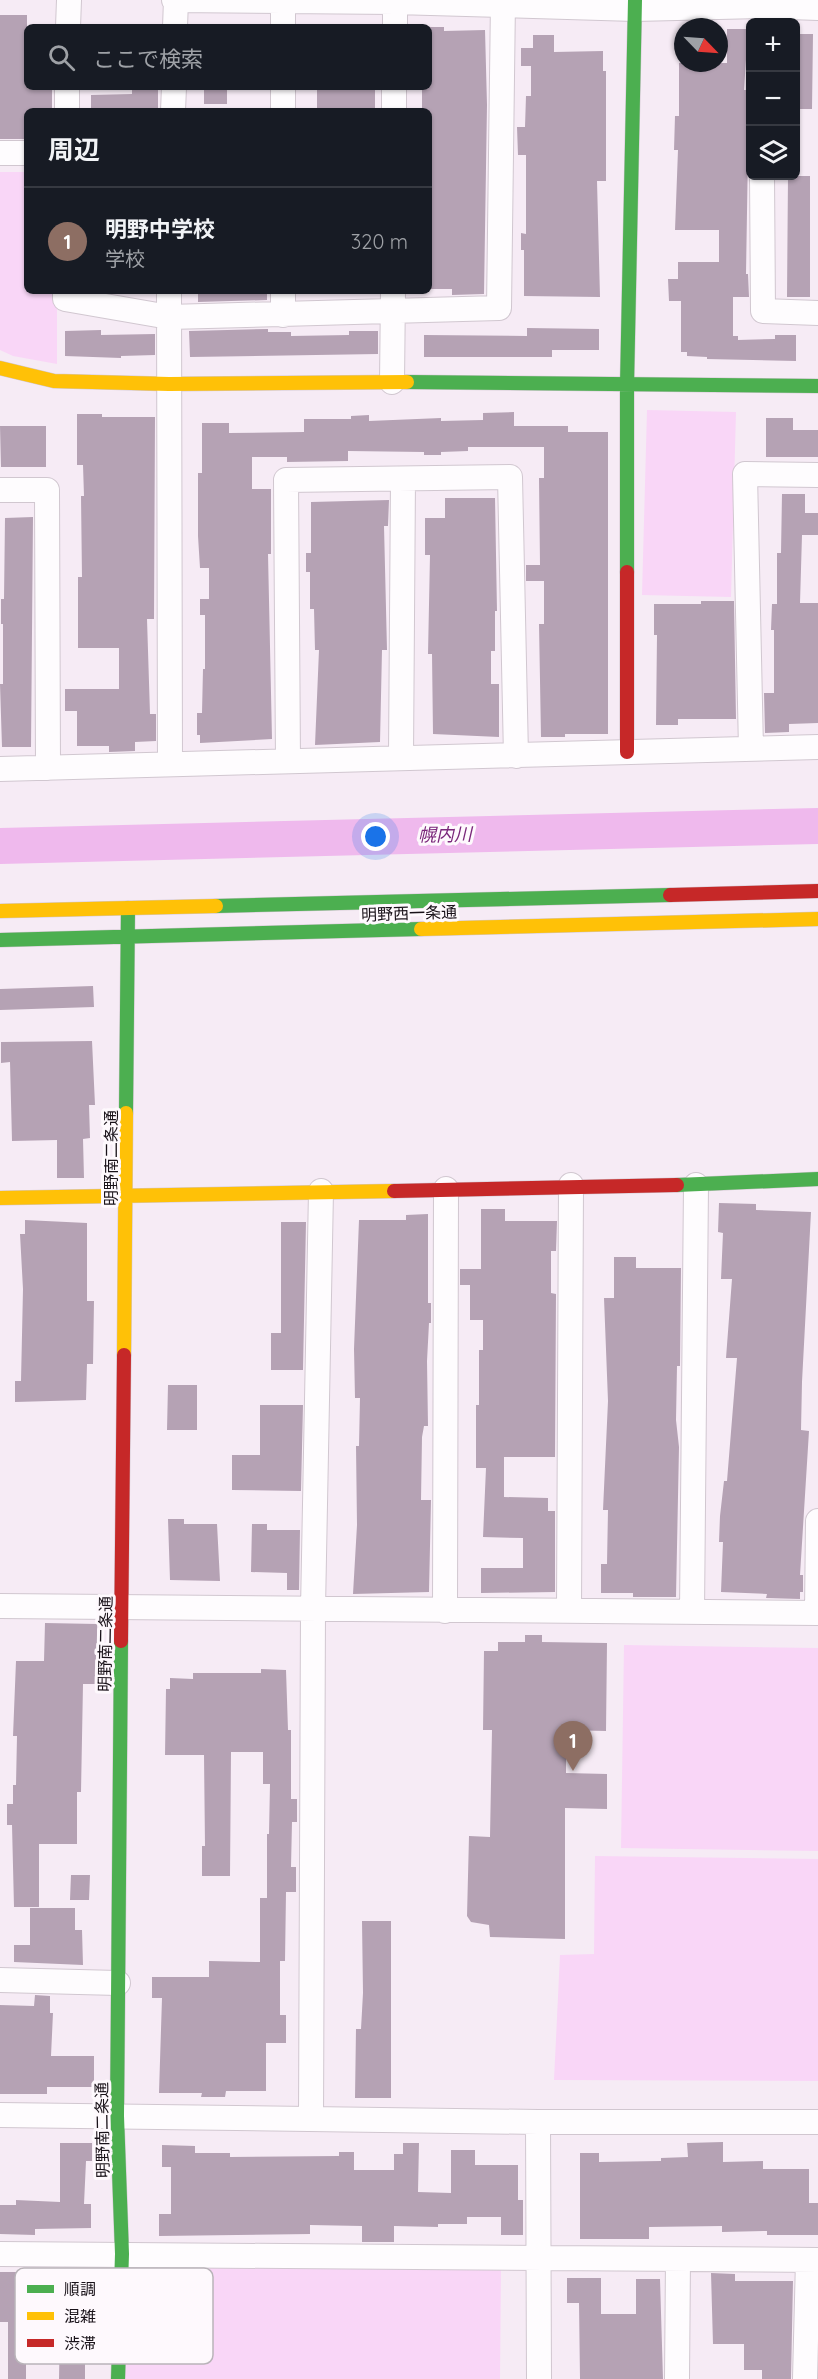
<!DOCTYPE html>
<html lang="ja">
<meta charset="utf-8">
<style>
body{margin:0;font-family:Quicksand,"Noto Sans JP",sans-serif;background:#20242c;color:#f1f3f6}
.controls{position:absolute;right:18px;top:18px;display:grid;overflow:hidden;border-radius:9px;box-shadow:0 2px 4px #0004}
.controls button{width:54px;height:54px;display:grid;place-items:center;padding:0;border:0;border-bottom:2px solid #363941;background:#171b24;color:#f1f3f6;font:30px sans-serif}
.compass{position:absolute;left:674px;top:18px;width:54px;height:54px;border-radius:50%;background:#171b24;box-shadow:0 2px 4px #0004;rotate:115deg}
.you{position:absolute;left:376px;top:837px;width:21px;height:21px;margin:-15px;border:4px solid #fff;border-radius:50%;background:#1a73e8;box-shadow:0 0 0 9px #1a73e833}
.badge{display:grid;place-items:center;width:39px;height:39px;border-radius:50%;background:#b2b0b5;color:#fff;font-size:20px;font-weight:700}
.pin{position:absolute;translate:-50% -50px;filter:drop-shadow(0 2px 3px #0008)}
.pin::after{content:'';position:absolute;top:32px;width:21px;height:18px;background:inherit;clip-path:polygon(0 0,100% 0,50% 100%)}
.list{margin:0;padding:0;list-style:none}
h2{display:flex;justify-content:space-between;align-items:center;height:78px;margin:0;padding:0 24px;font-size:26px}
h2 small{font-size:20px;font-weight:400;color:#9ea1a6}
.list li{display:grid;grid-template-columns:39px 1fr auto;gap:18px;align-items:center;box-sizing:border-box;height:108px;padding:0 24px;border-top:2px solid #363941}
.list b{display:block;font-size:22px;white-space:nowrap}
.list p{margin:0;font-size:20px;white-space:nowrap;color:#9ea1a6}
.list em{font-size:20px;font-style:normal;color:#9ea1a6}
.icon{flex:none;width:33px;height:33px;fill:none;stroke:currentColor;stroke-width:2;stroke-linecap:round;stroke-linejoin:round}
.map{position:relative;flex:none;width:818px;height:2379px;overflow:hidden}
.search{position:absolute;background:#171b24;box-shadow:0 2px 4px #0004;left:24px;top:24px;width:408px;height:66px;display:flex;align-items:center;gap:15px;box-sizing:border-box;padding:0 21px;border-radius:9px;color:#9ea1a6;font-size:22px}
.panel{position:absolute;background:#171b24;box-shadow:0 2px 4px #0004;left:24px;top:108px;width:408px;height:186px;border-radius:9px}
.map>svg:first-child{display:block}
.green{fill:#f9d6f7}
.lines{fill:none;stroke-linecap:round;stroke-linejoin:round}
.river{stroke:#efb9ed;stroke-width:36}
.building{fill:#b5a2b4}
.street-casing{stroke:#d1c7d0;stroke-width:26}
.fast-casing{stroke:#d1c7d0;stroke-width:15}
.slow-casing{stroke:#d1c7d0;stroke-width:15}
.jam-casing{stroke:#d1c7d0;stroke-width:15}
.street{stroke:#fefcfe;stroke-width:24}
.fast{stroke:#4caf50;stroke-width:14}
.slow{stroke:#ffc107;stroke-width:14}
.jam{stroke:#c62828;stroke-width:14}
.labels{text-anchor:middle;stroke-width:6;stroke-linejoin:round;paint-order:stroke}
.street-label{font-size:16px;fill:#191219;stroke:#fef9fd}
.water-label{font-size:18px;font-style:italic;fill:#7a277a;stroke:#fef9fd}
.key{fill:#fef9fd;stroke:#b9b4b9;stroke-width:1.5}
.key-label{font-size:16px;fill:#191219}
</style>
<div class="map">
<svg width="818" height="2379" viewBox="0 0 818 2379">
<rect width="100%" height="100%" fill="#f6ebf5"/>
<!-- green -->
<path class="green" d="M0,172H27V291H57V364L13,356L0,350Z
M647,410L736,412L731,597L642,595Z
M624,1645L818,1648V1851L621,1848Z
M595,1856L818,1859V2081L554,2080L560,1955L594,1954Z
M127,2264L501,2267L500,2379H125Z"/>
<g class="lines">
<!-- river -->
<path class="river" d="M0,846L818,826"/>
</g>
<!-- building -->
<path class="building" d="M0,15H27V87H52V111H27V139H0Z
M429,27H444V31L485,30L487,105L484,294L452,295V289H429V111H422V87H429Z
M727,29H748L744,90H749L746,274H748L749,297H733V336H738V340L775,339V335H796V361L707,359V357L687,356V352H681V301H669L668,279H678V262H719V230H675L678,150H674L675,116H679V63H727Z
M795,34H813L812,109H795Z
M533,35H554V52L603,51V71H606V181H597L600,297L524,296V250H521V233L526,234V155H518L517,127H525L526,96H531V66H521V48H533Z
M132,87H158V111H91V95L132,94Z
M204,87H227V104H204Z
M317,87H375V111H317Z
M788,176H810V297H787Z
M198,291H267V300L198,302Z
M527,328L599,329V350H552V357H424V335L527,336Z
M268,329V332H291V336L349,335V331H378V354L190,357L189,331Z
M101,330V335L155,334V355L121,356V358L65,356V331Z
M514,412V426H568V432H608V734H565V737H541L539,624H544V581H526V565H540L539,478H544V447H468V451L441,452V455H424V452L348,451V461L287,462V457H252V489H271V554H268L272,739L200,743V735H197V713H202L203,669H205V615H200V599H209V568H200L198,536V473H202V423H229V433L304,432V419H351V416L369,415V421L441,418V421L483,420V413Z
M77,414H102V417H155L154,619H147L150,714H156V741L135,742V751L109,752V746H77V711H65V689H119V648H78V577H82L81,496H84L83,465H77Z
M766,418H793V430H818V457H766Z
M0,426H46V467H1Z
M782,494H805V513H818V535H802L800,603H818V723L789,724V732L765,733L764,693H774V630H771L772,604H777V553H781Z
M445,498H495L497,611H495V651H491V684H499V737L433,734L432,654H428L430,555H425V518H445Z
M389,500L388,526H384L387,650H382L380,742L315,745L319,650H315L314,609H310V572H306V553H311V502Z
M33,517L31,747H2L0,684H3V624H1V599H4L5,518Z
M701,601H734L736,719H678V725H656L657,635H654V604H701Z
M93,986L94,1007L0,1010V989Z
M92,1041L95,1105H89L90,1138L83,1139L84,1178H57V1140L12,1141L10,1062L1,1063V1042Z
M719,1203L756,1204V1210L811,1212L802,1382L801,1430L809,1431L800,1575H803V1592H800V1599L766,1598L767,1594L721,1592L723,1542H719L720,1516L724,1481H727L737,1358H726L732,1279H721L723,1233L718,1232Z
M481,1209H505V1221H557L556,1251H551V1293L556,1294L555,1457H504V1497L548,1498V1511H555V1592L481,1593V1568H523V1538L483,1537L486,1468H476V1405H479V1350H483V1320H470V1285H460V1269H481Z
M428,1214V1303H431V1323H429L427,1361L428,1426H424L422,1437L421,1500H431L429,1592L353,1594L357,1525L356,1446H359L360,1398H355L354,1349L359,1220H406V1215Z
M25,1220L87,1223V1301H94L93,1364H87L86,1400L15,1402V1381H21L23,1289L20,1234H25Z
M281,1222H306L303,1370H271V1333H281Z
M614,1257H636V1268H681L680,1366H677L676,1420L679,1447L676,1597H633V1593H601V1564H607L608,1510H603L608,1401L604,1298H614Z
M168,1385H197V1430H167Z
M260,1405H303L301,1491L232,1490V1455H260Z
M168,1519H184V1524H217L220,1581L170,1580Z
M252,1524H267V1530H300L299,1590H287V1573L251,1572Z
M45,1623L97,1624L99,1684H83L81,1792H77V1844H39V1907H14L12,1825H7V1804H13V1785H16L17,1736H13L16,1661H44Z
M525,1635H542V1642L607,1643L606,1731L566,1730V1773L607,1774V1809L565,1808V1939L490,1937L489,1925L471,1922L467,1916L469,1836L490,1837L492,1730H483L484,1651H498V1642H525Z
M261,1669L286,1670L288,1730H291V1799H297V1822H292L291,1867H296V1892H286L285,1961H280V2015H286V2043H266V2091H226L225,2097H201L202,2093H159L162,1998H152V1977H209V1961L260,1962V1898H267V1834H269L270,1784H263V1752H231L230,1876H202V1846H205L204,1755H165L166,1689H170V1678L193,1679V1673H261Z
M71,1875H90L89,1900H70Z
M30,1908H75V1930H82L83,1965L14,1962V1945H30Z
M362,1921H391V2098H355L356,2029H361L363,1993Z
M35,1995L50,1996V2013H53L51,2056H94V2087H47V2094H0V2005L34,2006Z
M723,2142V2162L763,2161V2169H809V2203H818V2235H767V2231L722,2232V2226L649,2227V2239H580V2153H599V2162L661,2161V2158L688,2157L687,2143Z
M60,2143H92V2161H86L84,2204H91V2228L35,2229V2235L0,2234V2205H16V2200L60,2202Z
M403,2143H419L418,2192L451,2193V2150H475V2165H518V2200H523V2235H501V2217H467V2224H438V2227L394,2226V2242H362V2226L310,2225V2234L159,2236V2214H171V2167H162V2145L195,2146V2153H230V2157L339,2156V2152H354V2170H394V2154H403Z
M63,2271H85V2299H79L78,2343H85V2379H59L60,2328H26V2379H8V2322H0V2272H29V2280H62Z
M711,2273L735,2274V2281H793L791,2379H762V2370H744V2344H713Z
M567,2278H601V2314H636V2279H660L663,2379H580L579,2303H567Z"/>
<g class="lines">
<!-- street casing -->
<g class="street-casing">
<path id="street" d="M174,0L395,2L635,9L760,6L818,8
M283,0V27
M68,27L69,0
M175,27L176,0
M395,27V0
M283,87V111
M67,111V87
M173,111L174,87
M394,111V87
M0,153H27
M762,176L763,311L818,313
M65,291V299L169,317L499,308L503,0
M169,291L170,764
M283,291V315
M392,382L393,291
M0,490H47L48,768
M751,749L745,474L818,475
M401,756L403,479
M288,761L286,480L510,477L516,756
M0,769L818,747
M0,1606L818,1613
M569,1610L571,1185
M445,1611L446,1189
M692,1612L696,1185
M817,1613L818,1521
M0,1980L118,1983
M0,2115L538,2122H818
M311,2119L313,1609L321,1191
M538,2122L539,2379
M0,2254L818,2260
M677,2379L678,2259
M805,2379L808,2260"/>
</g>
<!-- fast casing -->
<g class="fast-casing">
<path id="fast" d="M407,382L818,386
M627,572V385L635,0
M216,906L670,895
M0,940L421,929
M126,1113L128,908
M677,1185L818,1179
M118,2379L122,2254L117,2116L121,1641"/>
</g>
<!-- slow casing -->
<g class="slow-casing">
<path id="slow" d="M0,368L54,381L169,384L407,382
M0,911L216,906
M421,929L818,919
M0,1198L394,1191
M124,1355L126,1113"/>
</g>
<!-- jam casing -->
<g class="jam-casing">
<path id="jam" d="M627,572V752
M670,895L818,891
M394,1191L677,1185
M121,1641L124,1355"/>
</g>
<!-- street -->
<use href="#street" class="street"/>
<!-- fast -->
<use href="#fast" class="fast"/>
<!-- slow -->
<use href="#slow" class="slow"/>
<!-- jam -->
<use href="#jam" class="jam"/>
</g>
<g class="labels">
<!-- street labels -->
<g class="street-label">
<text transform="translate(409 913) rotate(-2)" y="6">明野西一条通</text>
<text transform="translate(111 1158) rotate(-90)" y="6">明野南二条通</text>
<text transform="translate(105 1644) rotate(-89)" y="6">明野南二条通</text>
<text transform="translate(102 2130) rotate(-91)" y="6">明野南二条通</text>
</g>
<!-- water labels -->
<g class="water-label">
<text transform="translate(445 835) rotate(-1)" y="6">幌内川</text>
</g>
</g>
<!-- legend -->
<rect x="15" y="2268" width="198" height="96" rx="9" class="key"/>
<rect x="27" y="2285" width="27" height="8" fill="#4caf50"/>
<rect x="27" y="2312" width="27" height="8" fill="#ffc107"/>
<rect x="27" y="2339" width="27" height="8" fill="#c62828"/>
<g class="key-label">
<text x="64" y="2295">順調</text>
<text x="64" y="2322">混雑</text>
<text x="64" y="2349">渋滞</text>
</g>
</svg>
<div class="controls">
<button>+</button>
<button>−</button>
<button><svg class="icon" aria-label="layers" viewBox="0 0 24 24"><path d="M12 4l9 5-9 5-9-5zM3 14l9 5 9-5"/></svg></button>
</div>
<svg class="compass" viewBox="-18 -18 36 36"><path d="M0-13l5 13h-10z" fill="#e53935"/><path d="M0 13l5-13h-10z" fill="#9ea1a6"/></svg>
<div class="you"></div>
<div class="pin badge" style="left:573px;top:1771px;background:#8d6e63">1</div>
<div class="search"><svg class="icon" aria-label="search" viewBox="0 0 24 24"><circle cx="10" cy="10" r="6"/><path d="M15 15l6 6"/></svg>ここで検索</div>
<section class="panel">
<h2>周辺<small></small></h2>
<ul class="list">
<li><span class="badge" style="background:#8d6e63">1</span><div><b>明野中学校</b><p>学校</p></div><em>320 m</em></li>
</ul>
</section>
</div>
